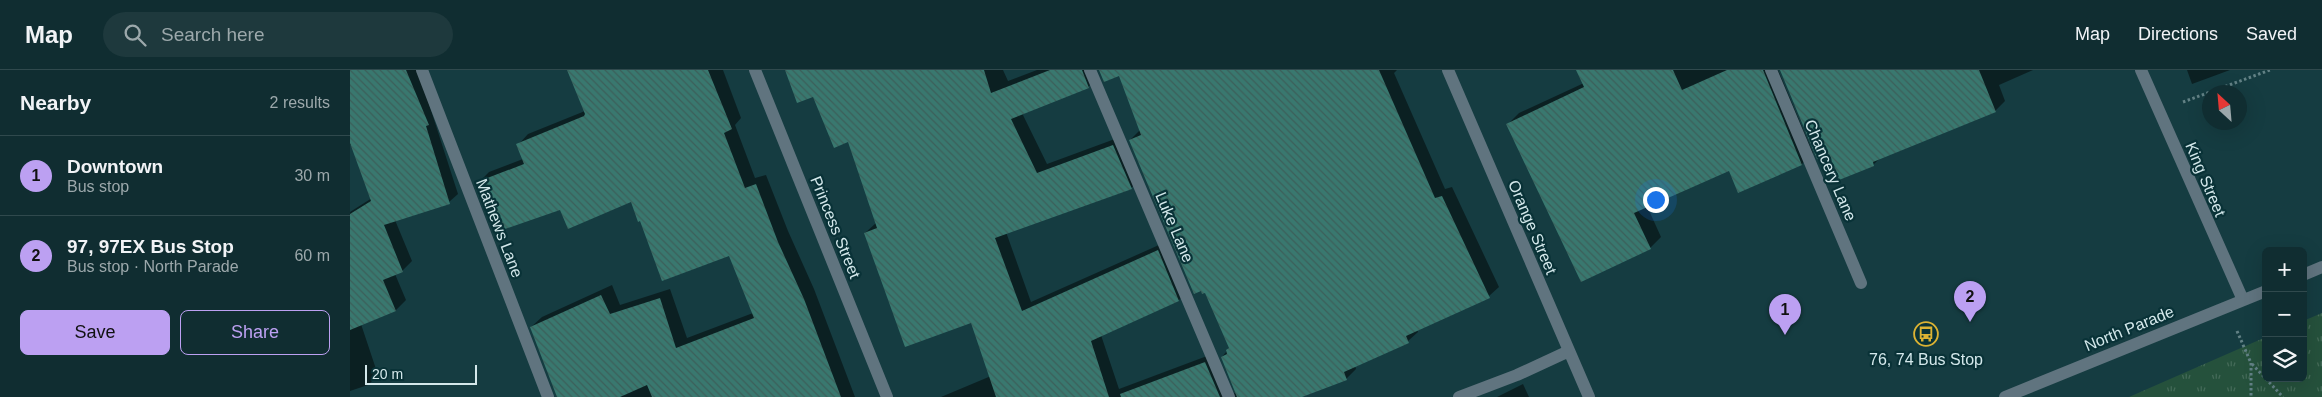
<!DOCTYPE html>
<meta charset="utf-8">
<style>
body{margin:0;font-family:Helvetica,sans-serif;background:#1e393d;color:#f1f3f6}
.controls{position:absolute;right:15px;bottom:15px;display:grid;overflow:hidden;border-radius:8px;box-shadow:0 5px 20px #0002}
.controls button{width:45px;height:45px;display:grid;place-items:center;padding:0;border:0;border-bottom:1px solid #30494d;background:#102d31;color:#f1f3f6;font:25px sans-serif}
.compass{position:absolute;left:1852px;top:15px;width:45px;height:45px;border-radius:50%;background:#102d31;box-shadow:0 5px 20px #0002;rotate:334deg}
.scale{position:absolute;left:15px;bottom:12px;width:112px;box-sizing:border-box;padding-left:5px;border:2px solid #d4e8eb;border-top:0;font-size:14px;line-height:18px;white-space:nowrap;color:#d4e8eb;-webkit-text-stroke:4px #093237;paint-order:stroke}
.you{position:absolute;left:1305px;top:129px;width:18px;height:18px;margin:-12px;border:4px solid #fff;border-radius:50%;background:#1a73e8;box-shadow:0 0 0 8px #1a73e833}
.badge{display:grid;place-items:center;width:32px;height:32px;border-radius:50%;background:#bca0f2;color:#111;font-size:16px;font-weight:700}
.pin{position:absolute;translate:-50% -41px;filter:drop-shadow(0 1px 2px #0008)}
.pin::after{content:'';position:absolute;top:26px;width:18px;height:15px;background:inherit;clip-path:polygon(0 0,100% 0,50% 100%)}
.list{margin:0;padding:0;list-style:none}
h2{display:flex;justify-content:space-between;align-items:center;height:65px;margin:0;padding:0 20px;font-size:21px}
h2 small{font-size:16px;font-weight:400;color:#9ca8ab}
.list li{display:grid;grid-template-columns:32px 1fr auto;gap:15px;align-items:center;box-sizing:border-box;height:80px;padding:0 20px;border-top:1px solid #30494d}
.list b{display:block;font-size:19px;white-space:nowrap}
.list p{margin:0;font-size:16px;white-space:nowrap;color:#9ca8ab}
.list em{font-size:16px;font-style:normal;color:#9ca8ab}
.actions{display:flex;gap:10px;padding:15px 20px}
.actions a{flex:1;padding:11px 0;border:1px solid #bca0f2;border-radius:8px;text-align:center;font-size:18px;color:#bca0f2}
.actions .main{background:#bca0f2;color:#111}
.icon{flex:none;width:28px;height:28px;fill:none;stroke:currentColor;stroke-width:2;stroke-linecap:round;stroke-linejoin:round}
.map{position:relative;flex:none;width:1972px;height:327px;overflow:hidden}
header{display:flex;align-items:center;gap:30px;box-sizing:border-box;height:70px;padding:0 25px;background:#102d31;border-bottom:1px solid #30494d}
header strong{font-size:24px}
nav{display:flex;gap:28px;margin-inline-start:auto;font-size:18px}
.search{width:350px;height:45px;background:#1e393d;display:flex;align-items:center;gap:12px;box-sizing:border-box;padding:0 18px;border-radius:28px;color:#9ca8ab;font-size:19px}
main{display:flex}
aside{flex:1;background:#102d31}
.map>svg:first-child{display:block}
.park{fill:url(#park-tufts)}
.shadow{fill:#0007}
.building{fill:url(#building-back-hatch)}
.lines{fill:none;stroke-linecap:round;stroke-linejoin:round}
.path{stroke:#628185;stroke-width:3;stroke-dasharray:2.5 2.5;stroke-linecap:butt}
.minor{stroke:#60747f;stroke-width:12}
.labels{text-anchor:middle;stroke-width:4.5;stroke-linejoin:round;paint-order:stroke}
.street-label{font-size:16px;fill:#d4e8eb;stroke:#093237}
.poi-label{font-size:16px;fill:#d4e8eb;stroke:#093237}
</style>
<header>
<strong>Map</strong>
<div class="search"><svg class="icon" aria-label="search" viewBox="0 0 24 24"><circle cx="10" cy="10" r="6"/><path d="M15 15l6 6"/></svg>Search here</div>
<nav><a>Map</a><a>Directions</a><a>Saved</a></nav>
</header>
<main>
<aside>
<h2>Nearby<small>2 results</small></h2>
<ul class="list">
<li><span class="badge">1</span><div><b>Downtown</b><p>Bus stop</p></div><em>30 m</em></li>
<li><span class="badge">2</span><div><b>97, 97EX Bus Stop</b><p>Bus stop · North Parade</p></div><em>60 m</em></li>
</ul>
<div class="actions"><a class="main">Save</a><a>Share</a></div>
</aside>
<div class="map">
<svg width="1972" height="327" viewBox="0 0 1972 327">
<defs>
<pattern id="park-tufts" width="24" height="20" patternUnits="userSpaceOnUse" patternTransform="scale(1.25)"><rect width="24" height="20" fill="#25513c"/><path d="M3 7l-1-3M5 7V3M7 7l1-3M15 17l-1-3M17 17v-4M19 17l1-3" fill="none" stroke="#446a58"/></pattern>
<pattern id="building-back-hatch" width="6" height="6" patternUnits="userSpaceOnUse" patternTransform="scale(1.25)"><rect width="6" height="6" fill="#39786f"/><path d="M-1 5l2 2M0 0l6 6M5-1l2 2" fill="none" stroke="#3c5f5a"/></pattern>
</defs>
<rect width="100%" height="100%" fill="#153c41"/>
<!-- park -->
<path class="park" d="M1972,243V327H1779L1916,267V308H1953V251Z"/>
<!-- shadow -->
<path class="shadow" d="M0,0H68L108,124L99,132L45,150L62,191L52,201L45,204L56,230L46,240L11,254L28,305L18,315L0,321V142L22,128L2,75H0Z
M218,0H373L391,48L385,55L405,108L416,105L438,161L464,219L505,327H209L181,257L192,247L262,215L270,235L320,219L337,268L403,243L380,184L291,150L281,131L211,139L129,112L139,102L173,89L168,75L178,64L235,41Z
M436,0H653L658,11L687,0H745L748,7L738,17L672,43L697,94L773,66L791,109L781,118L656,162L681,232L818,171L839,220L829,230L751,265L769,319L865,283L881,321L889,326L872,287L880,277L856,221L780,70L790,60L770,5L750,0H1047L1044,3L1095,119L1102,117L1149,217L1139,226L1067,259L1068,262L1058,271L1005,296L1006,299L996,309L948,327H591L641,306L622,252L515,163L526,153L499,70L464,25Z
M1228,0H1428L1463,83L1452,94L1389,121L1380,99L1297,136L1311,167L1300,178L1158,54L1169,43L1234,13Z
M1431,0H1683L1649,15L1655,31L1645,41L1530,88L1523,95L1479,82Z
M1837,0H1880L1842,14Z
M1173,314L1179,327H1147Z"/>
<!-- building -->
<path class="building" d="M0,0H56L79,55L76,56L100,134L34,155L53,202L33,210L46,241L0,260V144L21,131L0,73Z
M217,0H358L382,59L374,63L395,118L406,114L428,172L454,229L491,327H302L297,315L270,327H207L180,257L251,225L260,244L310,228L326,278L404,248L379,186L312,211L290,151L288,152L281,132L218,159L210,140L146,162L127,112L174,94L166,74L234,46L235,44Z
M435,0H634L641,23L700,0H732L739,18L661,49L687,103L763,75L782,119L645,168L672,241L808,180L829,231L741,271L759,327H646L621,253L555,277L514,163L527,158L498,72L484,78L463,27L447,33Z
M749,0H1029L1085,128L1092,126L1140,228L1056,266L1059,273L994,302L997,310L952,327H887L871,287L877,284L876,280L879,278L855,223L852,224L851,221L844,224L779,70L791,65L769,6L754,12Z
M1226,0H1323L1332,20L1377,0H1413L1452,95L1388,123L1379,101L1284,143L1301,179L1231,212L1156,54L1234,17Z
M1430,0H1629L1646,42L1523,92L1524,96L1489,110L1479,84L1467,89Z
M855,292L870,327H771L770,324Z"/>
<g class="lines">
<!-- path -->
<path class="path" d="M1833,32L1920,0
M1887,261L1901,293V327
M1902,294L1933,327"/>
<!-- minor -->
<path class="minor" d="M72,0L198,327
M405,0L537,327
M740,0L879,327
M1098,0L1239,327
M1421,0L1511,213
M1791,0L1893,230
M1953,205L1972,197
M1109,327L1167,305L1219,281
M1655,327L1916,221"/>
</g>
<!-- icons -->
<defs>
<g id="bus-ring" transform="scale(1.25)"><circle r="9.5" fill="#093237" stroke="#dbb233" stroke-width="1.5"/><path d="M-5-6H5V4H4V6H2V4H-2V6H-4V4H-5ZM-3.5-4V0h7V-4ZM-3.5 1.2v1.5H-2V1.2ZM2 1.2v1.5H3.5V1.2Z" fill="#dbb233"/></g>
</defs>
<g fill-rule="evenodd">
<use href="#bus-ring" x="1576" y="264"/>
</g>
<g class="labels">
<!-- street labels -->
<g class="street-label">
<text transform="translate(1481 100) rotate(67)" y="6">Chancery Lane</text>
<text transform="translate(1856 109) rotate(67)" y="6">King Street</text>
<text transform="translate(486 157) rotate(68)" y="6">Princess Street</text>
<text transform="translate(825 157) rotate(67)" y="6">Luke Lane</text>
<text transform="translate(1183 157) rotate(67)" y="6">Orange Street</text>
<text transform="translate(150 158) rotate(69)" y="6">Mathews Lane</text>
<text transform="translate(1779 258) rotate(-22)" y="6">North Parade</text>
</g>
<!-- poi labels -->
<g class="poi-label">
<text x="1576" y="295">76, 74 Bus Stop</text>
</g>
</g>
</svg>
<div class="controls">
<button>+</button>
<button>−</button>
<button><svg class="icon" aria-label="layers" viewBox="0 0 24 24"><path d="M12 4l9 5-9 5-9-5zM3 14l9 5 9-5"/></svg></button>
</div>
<svg class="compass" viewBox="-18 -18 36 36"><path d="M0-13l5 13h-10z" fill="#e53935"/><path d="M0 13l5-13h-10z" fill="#9ca8ab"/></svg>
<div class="scale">20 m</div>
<div class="you"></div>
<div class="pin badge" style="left:1435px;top:265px">1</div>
<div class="pin badge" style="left:1620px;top:252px">2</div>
</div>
</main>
